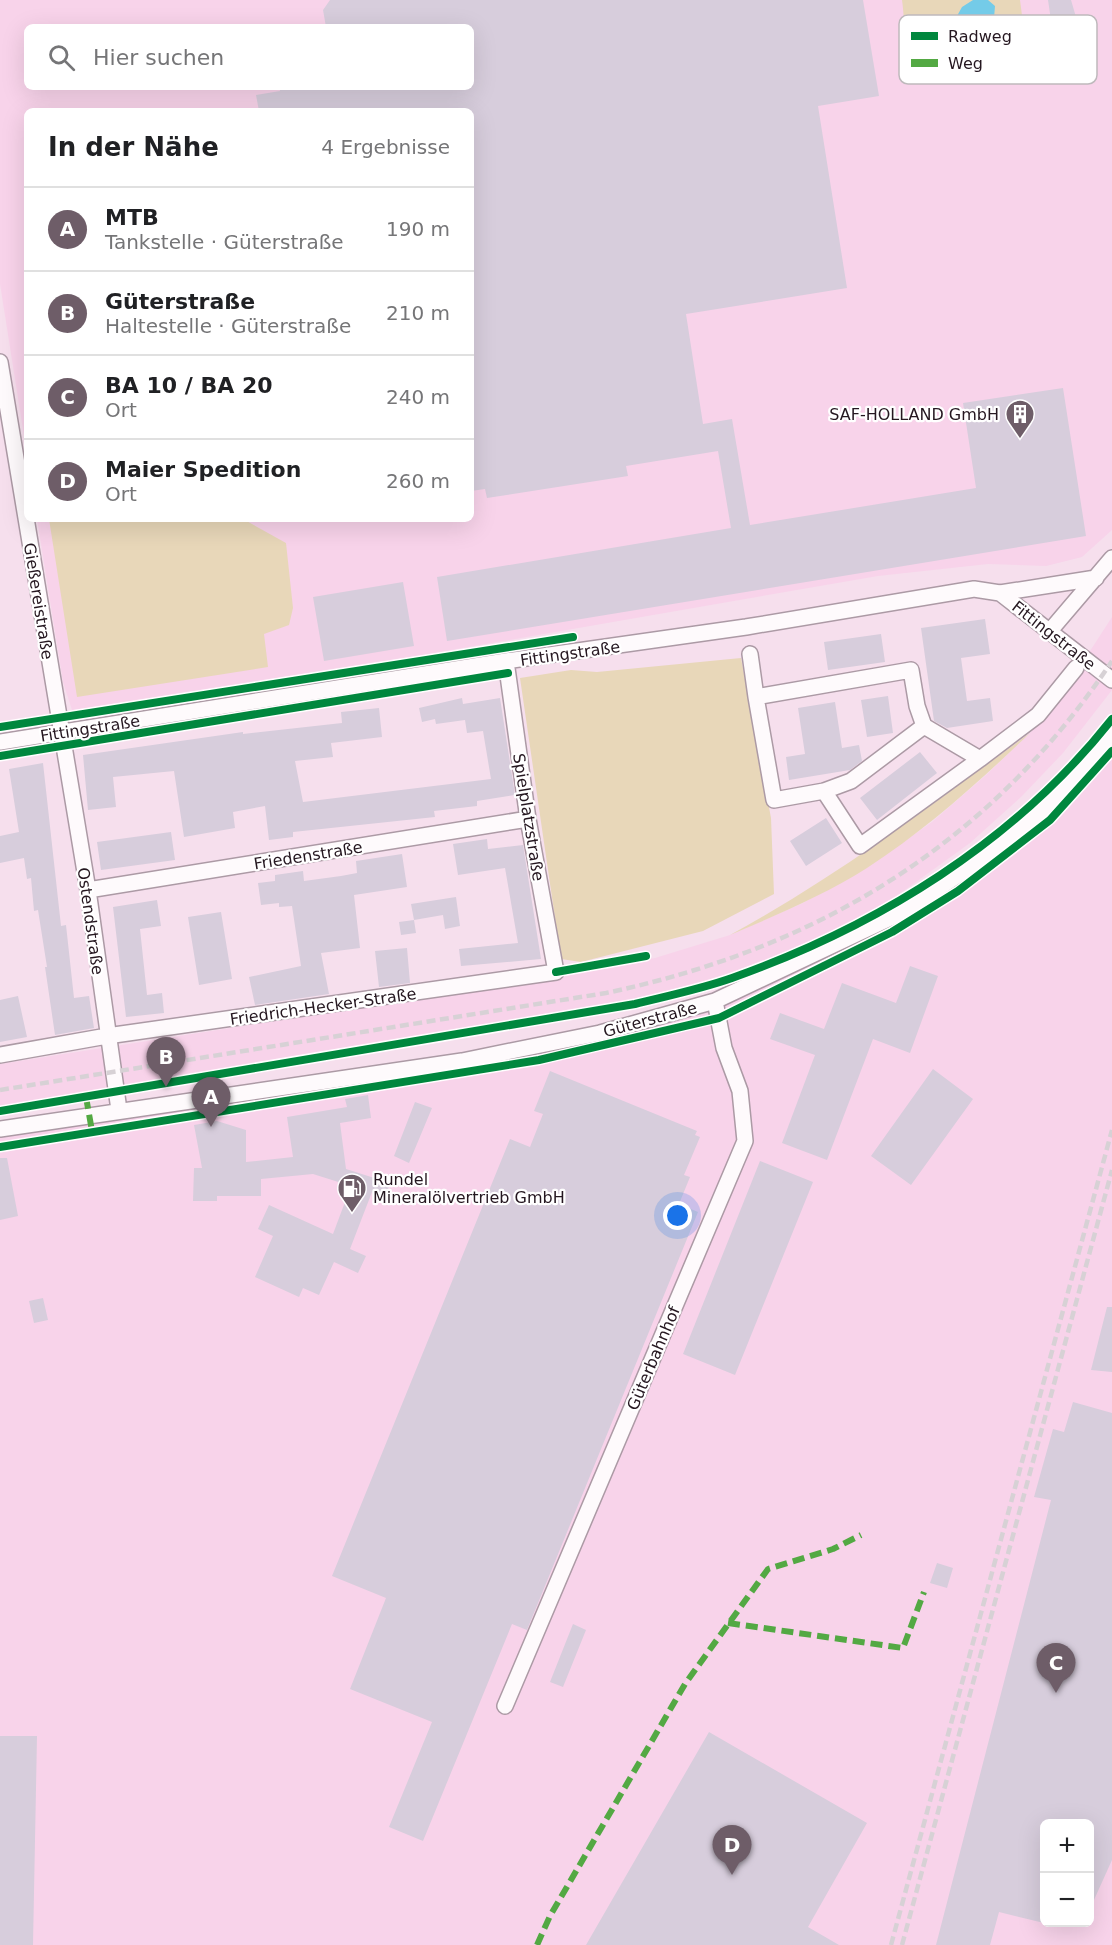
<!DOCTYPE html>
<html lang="de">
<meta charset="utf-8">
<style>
body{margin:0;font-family:"DejaVu Sans",sans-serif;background:#f6f6f6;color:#202124}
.controls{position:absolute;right:18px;bottom:18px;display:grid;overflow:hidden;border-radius:9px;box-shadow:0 6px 24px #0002}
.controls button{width:54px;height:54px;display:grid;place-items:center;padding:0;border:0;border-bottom:2px solid #e0e0e0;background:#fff;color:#202124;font:30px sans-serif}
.you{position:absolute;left:678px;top:1216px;width:21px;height:21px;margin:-15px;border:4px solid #fff;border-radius:50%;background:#1a73e8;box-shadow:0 0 0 9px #1a73e833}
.badge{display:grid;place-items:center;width:39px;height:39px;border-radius:50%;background:#6e5d68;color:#fff;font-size:20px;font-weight:700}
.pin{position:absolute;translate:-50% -50px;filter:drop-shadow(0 2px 3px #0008)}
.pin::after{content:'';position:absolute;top:32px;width:21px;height:18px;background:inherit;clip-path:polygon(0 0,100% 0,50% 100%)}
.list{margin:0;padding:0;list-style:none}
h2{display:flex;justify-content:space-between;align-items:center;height:78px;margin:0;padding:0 24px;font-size:26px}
h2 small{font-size:20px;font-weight:400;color:#757577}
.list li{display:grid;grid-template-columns:39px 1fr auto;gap:18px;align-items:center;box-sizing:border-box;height:84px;padding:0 24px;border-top:2px solid #e0e0e0}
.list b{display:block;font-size:22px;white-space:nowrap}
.list p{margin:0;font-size:20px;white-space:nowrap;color:#757577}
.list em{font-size:20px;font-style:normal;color:#757577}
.icon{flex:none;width:33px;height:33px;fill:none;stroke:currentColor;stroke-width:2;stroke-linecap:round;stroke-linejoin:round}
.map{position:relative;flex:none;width:1112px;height:1945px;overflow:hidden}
.search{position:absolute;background:#fff;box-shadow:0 6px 24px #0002;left:24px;top:24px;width:450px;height:66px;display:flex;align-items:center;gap:15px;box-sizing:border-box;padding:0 21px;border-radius:9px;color:#757577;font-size:22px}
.panel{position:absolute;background:#fff;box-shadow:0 6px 24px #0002;left:24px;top:108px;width:450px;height:414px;border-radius:9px}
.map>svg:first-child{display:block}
.built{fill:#f8d3ea;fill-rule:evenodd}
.green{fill:#e8d7b9}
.water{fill:#74cbe8}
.building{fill:#d7cddc}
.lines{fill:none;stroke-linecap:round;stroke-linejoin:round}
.street-casing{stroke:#ac9aa5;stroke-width:18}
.street{stroke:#fefafc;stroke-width:15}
.rail{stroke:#d7d1d5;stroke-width:4.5;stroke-dasharray:9 4.5;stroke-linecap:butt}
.quiet{stroke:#53a943;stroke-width:6;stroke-dasharray:12 6;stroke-linecap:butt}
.cycleway-casing{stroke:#fff;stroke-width:11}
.cycleway{stroke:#00873e;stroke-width:8}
.labels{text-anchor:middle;stroke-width:4.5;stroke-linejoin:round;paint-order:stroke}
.poi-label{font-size:16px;fill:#251720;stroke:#fff;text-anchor:end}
.street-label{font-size:16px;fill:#251720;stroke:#fff}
.key{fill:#fff;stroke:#beb9bc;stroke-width:1.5}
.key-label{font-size:16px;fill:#251720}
</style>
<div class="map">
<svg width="1112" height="1945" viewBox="0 0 1112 1945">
<rect width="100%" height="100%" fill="#f6dfed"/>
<!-- built -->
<path class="built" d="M0,0H1112V530L1082,557L1046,566L988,564L878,576L434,653L72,710L63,682L37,519H471V111H27V455L0,284ZM27,27H471V87H27Z
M1112,617V690L1063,753L1021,797L970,843L898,895L829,936L754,967L669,995L577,1014L0,1106V1064L570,975L655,958L730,935L803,903L866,868L932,822L985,776L1030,733L1068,685Z
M1112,735V1945H0V1132L462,1061L715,1001L867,931L989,854ZM1044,1824H1090V1922H1044Z"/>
<!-- green -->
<path class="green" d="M902,0H1020L1024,31L1022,41L1007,53L932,66C901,59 906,27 902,0Z
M49,519H243L286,543L293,608L289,625L264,634L268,667L77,697Z
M741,658L771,818L774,894L703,931L581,962L561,959L520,678L571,670L597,672Z
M1030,733C979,782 927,829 867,868C824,895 777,915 730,935C837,877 932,804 1030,733Z"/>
<!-- water -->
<path class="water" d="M973,0H988L995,6L994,18C983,27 976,34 961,28L957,16L962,7Z"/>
<!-- building -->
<path class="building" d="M330,0H863L879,96L818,106L847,288L686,314L703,424L732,419L750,525L976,488L963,403L1063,388L1086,536L447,641L437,577L731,528L718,451L626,466L628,476L487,498L485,489L471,491V111H259L256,95L280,91L279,87H471V27H326L323,10Z
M1048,0H1071L1076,17L1071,24L1052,27Z
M403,582L414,646L324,661L313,597Z
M985,619L990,654L961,658L967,701L990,698L993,721L947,728L934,721L921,628Z
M881,634L885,662L828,670L824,642Z
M888,696L893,733L867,737L861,700Z
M462,698L463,704L500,698L515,795L477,801V806L434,811L435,817L293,832V837L269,840L265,806L233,812L235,828L184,837L174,771L113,777L116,807L88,810L83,755L243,732V734L342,723L341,712L379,708L382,737L331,743L333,757L295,761L303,802L491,779L483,731L467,733L465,720L436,724L435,719L422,722L419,708Z
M835,702L842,748L859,745L862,761L850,770L789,780L786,757L805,754L798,708Z
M920,752L937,773L877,820L860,798Z
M43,763L61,926L66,925L74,998L89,996L94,1028L55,1035L45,967H47L38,910L34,911L31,878L27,879L24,858L0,863V836L19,832L9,769Z
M826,818L842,843L806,866L790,841Z
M171,832L175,860L101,870L97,842Z
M487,839L488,849L523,845L541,959L461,966L459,949L518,943L505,868L458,875L453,844Z
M402,854L407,887L354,895L360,948L321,953L329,994L255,1005L249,977L301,966L292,906L279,907V903L261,905L258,883L275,881V875L303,871L304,881L341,876L357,873L356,861Z
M456,897L460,926L445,929L443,915L414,920L411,904Z
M157,900L161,926L140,929L147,995L162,993L164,1013L126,1017L113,907Z
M221,912L232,979L199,985L188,917Z
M414,920L416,933L401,935L399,922Z
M407,948L410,983L379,987L375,951Z
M910,966L938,976L910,1053L873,1039L827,1160L782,1143L815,1055L770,1039L780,1013L824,1029L842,983L896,1003Z
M18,996L27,1037L0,1042V1000Z
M933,1069L973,1099L911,1185L871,1156Z
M550,1071L697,1131L695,1135L700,1137L684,1175L690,1177L679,1204L698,1212L527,1630L512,1624L423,1841L389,1827L432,1722L350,1689L386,1598L332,1576L510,1139L530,1147L543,1114L534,1111Z
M368,1095L371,1118L340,1123L346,1169L390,1183L386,1197L372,1192L350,1249L366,1256L358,1273L334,1262L319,1295L303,1288L299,1297L255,1277L273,1236L258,1229L269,1205L333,1234L351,1186L313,1174L261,1179V1196H217V1201H193L194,1168H202L194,1125L217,1121L246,1130V1162L293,1157L287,1117L347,1107L345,1099Z
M415,1102L432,1108L409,1163L394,1156Z
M0,1158H7L18,1216L0,1220Z
M760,1161L813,1182L735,1375L683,1354Z
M43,1298L48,1320L34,1323L29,1301Z
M1107,1307H1112V1372L1091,1370Z
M1073,1402L1112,1413V1860L1089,1911V1824H1044V1923L999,1912L990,1945H936L1051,1500L1034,1497L1053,1429L1064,1432Z
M937,1563L953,1568L947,1588L930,1583Z
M573,1624L586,1630L563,1687L550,1682Z
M709,1732L867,1823L808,1927L839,1945H586Z
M0,1736H37L33,1945H0Z"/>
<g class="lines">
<!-- street casing -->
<g class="street-casing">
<path id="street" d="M0,362L88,890L119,1110
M1000,593L1096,578
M1049,632L1112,558
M750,654L756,697L911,670L917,706L924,726L980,759L1038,715L1076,668
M756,697L774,800L824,791
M924,726L851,781L824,791L860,846L980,759
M0,742L506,661L746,627L974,589L1000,593L1112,680
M88,890L528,819
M0,1055L107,1036L556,972L528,819L506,661
M0,1129L462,1061L600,1033L715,1001L905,911L989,854L1033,820L1112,735
M505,1706L745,1141L740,1091L724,1048L715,1001"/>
</g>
<!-- street -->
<use href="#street" class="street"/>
<!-- rail -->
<path class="rail" d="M0,1090L606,993C819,948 990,844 1112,661
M891,1945L1112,1130
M902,1945L1112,1170"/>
<!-- quiet -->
<path class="quiet" d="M86,1097L92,1131
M728,1623L903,1648L924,1592
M537,1945L550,1916L685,1684L768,1569L833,1549L861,1535"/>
<!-- cycleway casing -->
<g class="cycleway-casing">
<path id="cycleway" d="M0,727L573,637
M0,756L508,673
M556,972L646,956
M0,1111L635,1004C667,996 701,989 732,978C878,926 1015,842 1112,719
M0,1147L539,1060L719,1018L892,932L958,891L1050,820L1112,751"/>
</g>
<!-- cycleway -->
<use href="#cycleway" class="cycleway"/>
</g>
<!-- icons -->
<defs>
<g id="building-pin" transform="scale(1.5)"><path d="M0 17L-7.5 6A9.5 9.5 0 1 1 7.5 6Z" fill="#6e5d68" stroke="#fff"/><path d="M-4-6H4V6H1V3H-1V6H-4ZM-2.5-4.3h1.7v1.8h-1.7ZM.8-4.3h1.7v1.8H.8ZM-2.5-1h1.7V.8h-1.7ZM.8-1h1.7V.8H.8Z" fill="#fff"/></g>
<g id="fuel-pin" transform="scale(1.5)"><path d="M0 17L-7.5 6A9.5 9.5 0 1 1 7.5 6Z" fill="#6e5d68" stroke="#fff"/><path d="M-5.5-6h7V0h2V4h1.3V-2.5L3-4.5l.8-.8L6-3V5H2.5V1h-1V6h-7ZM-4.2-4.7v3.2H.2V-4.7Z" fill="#fff"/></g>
</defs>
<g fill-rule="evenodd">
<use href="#building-pin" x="1020" y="414"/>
<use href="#fuel-pin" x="352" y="1188"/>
</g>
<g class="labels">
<!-- poi labels -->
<g class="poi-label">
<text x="999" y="420">SAF-HOLLAND GmbH</text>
<text x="373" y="1185" text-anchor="start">Rundel<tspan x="373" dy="18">Mineralölvertrieb GmbH</tspan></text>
</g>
<!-- street labels -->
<g class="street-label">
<text transform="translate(39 601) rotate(81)" y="6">Gießereistraße</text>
<text transform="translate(1054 635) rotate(38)" y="6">Fittingstraße</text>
<text transform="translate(570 653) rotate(-8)" y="6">Fittingstraße</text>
<text transform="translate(90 728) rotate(-9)" y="6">Fittingstraße</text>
<text transform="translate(529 817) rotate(81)" y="6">Spielplatzstraße</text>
<text transform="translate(308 855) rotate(-9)" y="6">Friedenstraße</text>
<text transform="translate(91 921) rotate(82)" y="6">Ostendstraße</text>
<text transform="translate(323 1006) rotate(-8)" y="6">Friedrich-Hecker-Straße</text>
<text transform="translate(650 1019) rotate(-15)" y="6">Güterstraße</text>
<text transform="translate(653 1358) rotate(-67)" y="6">Güterbahnhof</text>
</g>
</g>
<!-- legend -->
<rect x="899" y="15" width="198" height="69" rx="9" class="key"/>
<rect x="911" y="32" width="27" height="8" fill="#00873e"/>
<rect x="911" y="59" width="27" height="8" fill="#53a943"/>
<g class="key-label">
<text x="948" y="42">Radweg</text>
<text x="948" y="69">Weg</text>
</g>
</svg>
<div class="controls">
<button>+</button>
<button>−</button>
</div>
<div class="you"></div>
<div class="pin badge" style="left:211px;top:1127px">A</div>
<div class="pin badge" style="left:166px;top:1087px">B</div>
<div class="pin badge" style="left:1056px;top:1693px">C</div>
<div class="pin badge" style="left:732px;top:1875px">D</div>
<div class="search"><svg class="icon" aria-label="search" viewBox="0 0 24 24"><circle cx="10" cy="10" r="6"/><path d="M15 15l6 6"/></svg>Hier suchen</div>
<section class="panel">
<h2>In der Nähe<small>4 Ergebnisse</small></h2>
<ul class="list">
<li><span class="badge">A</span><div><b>MTB</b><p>Tankstelle · Güterstraße</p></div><em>190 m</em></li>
<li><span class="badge">B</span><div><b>Güterstraße</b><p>Haltestelle · Güterstraße</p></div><em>210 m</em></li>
<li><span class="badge">C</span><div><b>BA 10 / BA 20</b><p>Ort</p></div><em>240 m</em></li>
<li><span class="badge">D</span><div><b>Maier Spedition</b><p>Ort</p></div><em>260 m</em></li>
</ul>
</section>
</div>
